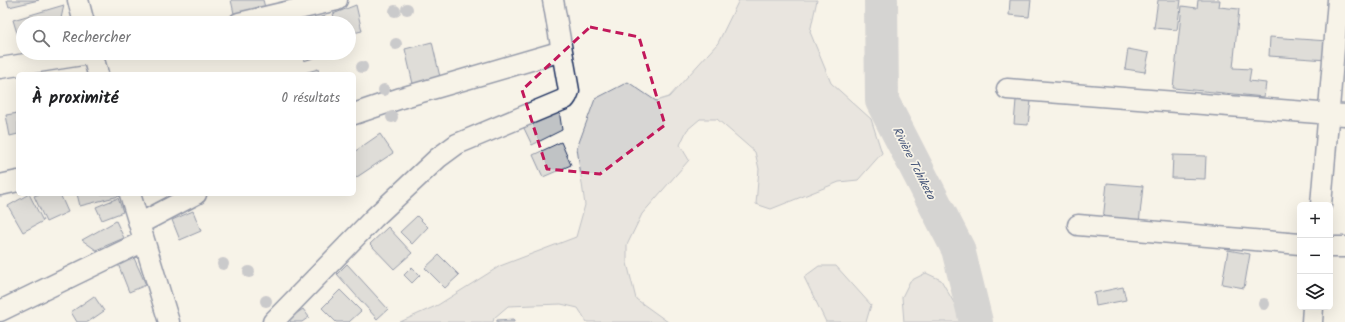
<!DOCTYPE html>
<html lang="fr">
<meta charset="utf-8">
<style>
body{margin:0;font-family:Kalam,sans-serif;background:#f6f6f6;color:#202124}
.controls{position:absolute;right:12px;bottom:12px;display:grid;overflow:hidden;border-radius:6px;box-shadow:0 4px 16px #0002}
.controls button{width:36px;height:36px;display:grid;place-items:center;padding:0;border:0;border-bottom:1px solid #e0e0e0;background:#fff;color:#202124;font:20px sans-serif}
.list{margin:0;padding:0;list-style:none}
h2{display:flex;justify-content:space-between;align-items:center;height:52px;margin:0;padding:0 16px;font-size:17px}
h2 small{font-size:13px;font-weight:400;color:#757577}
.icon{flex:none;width:22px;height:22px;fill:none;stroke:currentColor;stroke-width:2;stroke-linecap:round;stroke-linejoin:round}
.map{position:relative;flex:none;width:1345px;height:322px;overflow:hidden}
.search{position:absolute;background:#fff;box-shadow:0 4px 16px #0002;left:16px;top:16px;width:340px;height:44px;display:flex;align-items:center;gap:10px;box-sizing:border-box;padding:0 14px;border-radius:22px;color:#757577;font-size:15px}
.panel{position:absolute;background:#fff;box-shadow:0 4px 16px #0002;left:16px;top:72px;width:340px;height:124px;border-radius:6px}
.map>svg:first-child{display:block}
.green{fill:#d7d6d4;stroke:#798299}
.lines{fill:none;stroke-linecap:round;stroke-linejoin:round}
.river{stroke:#acb0b9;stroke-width:34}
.building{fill:#c0c3c5;stroke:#1b2f5e}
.minor-casing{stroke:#1b2f5e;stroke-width:23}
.minor{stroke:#f7f3e8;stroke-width:20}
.tree{fill:#9399a9}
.marked{fill:none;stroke:#c2185b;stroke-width:3;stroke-dasharray:8 5;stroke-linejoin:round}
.labels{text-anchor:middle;stroke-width:3.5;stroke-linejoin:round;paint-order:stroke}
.water-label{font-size:12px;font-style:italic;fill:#465679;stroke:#f7f3e8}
</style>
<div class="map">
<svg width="1345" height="322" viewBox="0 0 1345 322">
<rect width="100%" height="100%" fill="#f7f3e8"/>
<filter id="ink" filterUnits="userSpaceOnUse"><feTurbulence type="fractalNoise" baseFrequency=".025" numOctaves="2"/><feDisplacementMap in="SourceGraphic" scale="8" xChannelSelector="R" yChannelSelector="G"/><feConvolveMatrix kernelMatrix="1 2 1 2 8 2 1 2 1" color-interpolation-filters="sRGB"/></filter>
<g filter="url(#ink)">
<!-- green -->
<path class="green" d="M739,0H817L810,32L831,83L871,119L882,153L858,180L839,182L771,209L756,204L759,169L755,152L717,119H700L687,130L680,145L689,160L642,214L627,245V263L636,299L668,322H587L578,308L561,304L508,306L494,318L493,322H400L438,305L500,266L576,237L585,205L577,148L595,99L628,82L656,101L669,97L718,43Z
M819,266H836L871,305L866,322H826L804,277Z
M926,273L941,280L965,322H904L902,297L910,281Z"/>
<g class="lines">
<!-- river -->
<path class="river" d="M881,0L882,101L958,249L976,322"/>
</g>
<!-- building -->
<path class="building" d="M7,0H39L9,7Z
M231,0H263L266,11L235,18Z
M1010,0H1031L1029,17L1009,15Z
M1158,0H1181L1177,30L1154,28Z
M1198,0H1220L1219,7L1239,9L1233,68L1251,69L1249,81L1266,83L1264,97L1173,88L1182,6L1197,8Z
M64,5L60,23H23V42L20,43L13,20Z
M356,5L362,31L349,34V23H336L333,14Z
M325,16L327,23H300Z
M1270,37L1328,41L1327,60L1269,56Z
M432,42L440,77L413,84L405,49Z
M1128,49L1149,53L1145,72L1125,69Z
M301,53H329L304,61Z
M318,69L319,74H301Z
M1016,100L1031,101L1028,125L1014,124Z
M558,103L562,130L532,145L521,122Z
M18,113V134L10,136L6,115Z
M380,134L393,153L354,179V152Z
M561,142L571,165L543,177L533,155Z
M1173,155L1206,156L1205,179L1172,178Z
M1107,183L1143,186L1139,224L1103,220Z
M29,194L43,221L23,232L8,206Z
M39,194H60L68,212L46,222L34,196Z
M77,194H118L119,196L80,206Z
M118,198L123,212L102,220L96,207Z
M193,211L201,231L180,240L172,220Z
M417,216L428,227L412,244L400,232Z
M116,221L124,238L96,250L82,240Z
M388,227L412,253L394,269L370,244Z
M1228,250L1250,254L1244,288L1222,284Z
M439,255L459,275L445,288L425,268Z
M134,258L146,285L129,292L118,264Z
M347,264L388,309L377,319L337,274Z
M412,267L420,275L412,283L404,275Z
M1123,287L1126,300L1096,306L1094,293Z
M340,290L361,311L349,322H336L322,308Z
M94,296L104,311L88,322H77L71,312Z
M303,309L309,317L302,322H291L288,319Z
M514,319V322H497V320Z"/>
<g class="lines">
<!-- minor casing -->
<g class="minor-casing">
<path id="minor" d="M78,0L84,23
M239,23L337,0
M92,53L98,74
M0,68L95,53
M1007,89L1345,115
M354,114L401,98L562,51
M0,185L18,181
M130,194L169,322
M1321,205L1338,0
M139,224L196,194
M1078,225L1300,244
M1330,247H1345
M0,311L144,241
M273,322L374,218L438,158L457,144L565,99L567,96L569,91L553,0
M1312,322L1313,307"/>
</g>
<!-- minor -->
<use href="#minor" class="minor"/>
</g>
<!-- trees -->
<g class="tree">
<circle cx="407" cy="9" r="6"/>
<circle cx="395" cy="11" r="6"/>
<circle cx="396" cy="44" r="6"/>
<circle cx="362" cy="67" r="6"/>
<circle cx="384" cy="90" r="6"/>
<circle cx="392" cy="117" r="6"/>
<circle cx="223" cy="264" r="6"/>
<circle cx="249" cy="272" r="6"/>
<circle cx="266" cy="301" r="6"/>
<circle cx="1264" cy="304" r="6"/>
</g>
</g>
<!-- marked area -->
<path d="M0 0H1345V322H0ZM590,27L639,37L665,125L600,174L547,169L522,90Z" fill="#f7f3e8" fill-opacity=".55" fill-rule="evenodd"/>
<path class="marked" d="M590,27L639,37L665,125L600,174L547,169L522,90Z"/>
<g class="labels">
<!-- water labels -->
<g class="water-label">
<text transform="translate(914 163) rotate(63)" y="4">Rivière Tchiketa</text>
</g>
</g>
</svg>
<div class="controls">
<button>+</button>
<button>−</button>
<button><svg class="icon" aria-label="layers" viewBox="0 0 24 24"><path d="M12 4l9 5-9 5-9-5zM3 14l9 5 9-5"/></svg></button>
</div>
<div class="search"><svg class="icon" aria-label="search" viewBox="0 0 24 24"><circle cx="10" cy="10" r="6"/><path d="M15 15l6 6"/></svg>Rechercher</div>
<section class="panel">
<h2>À proximité<small>0 résultats</small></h2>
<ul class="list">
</ul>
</section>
</div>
